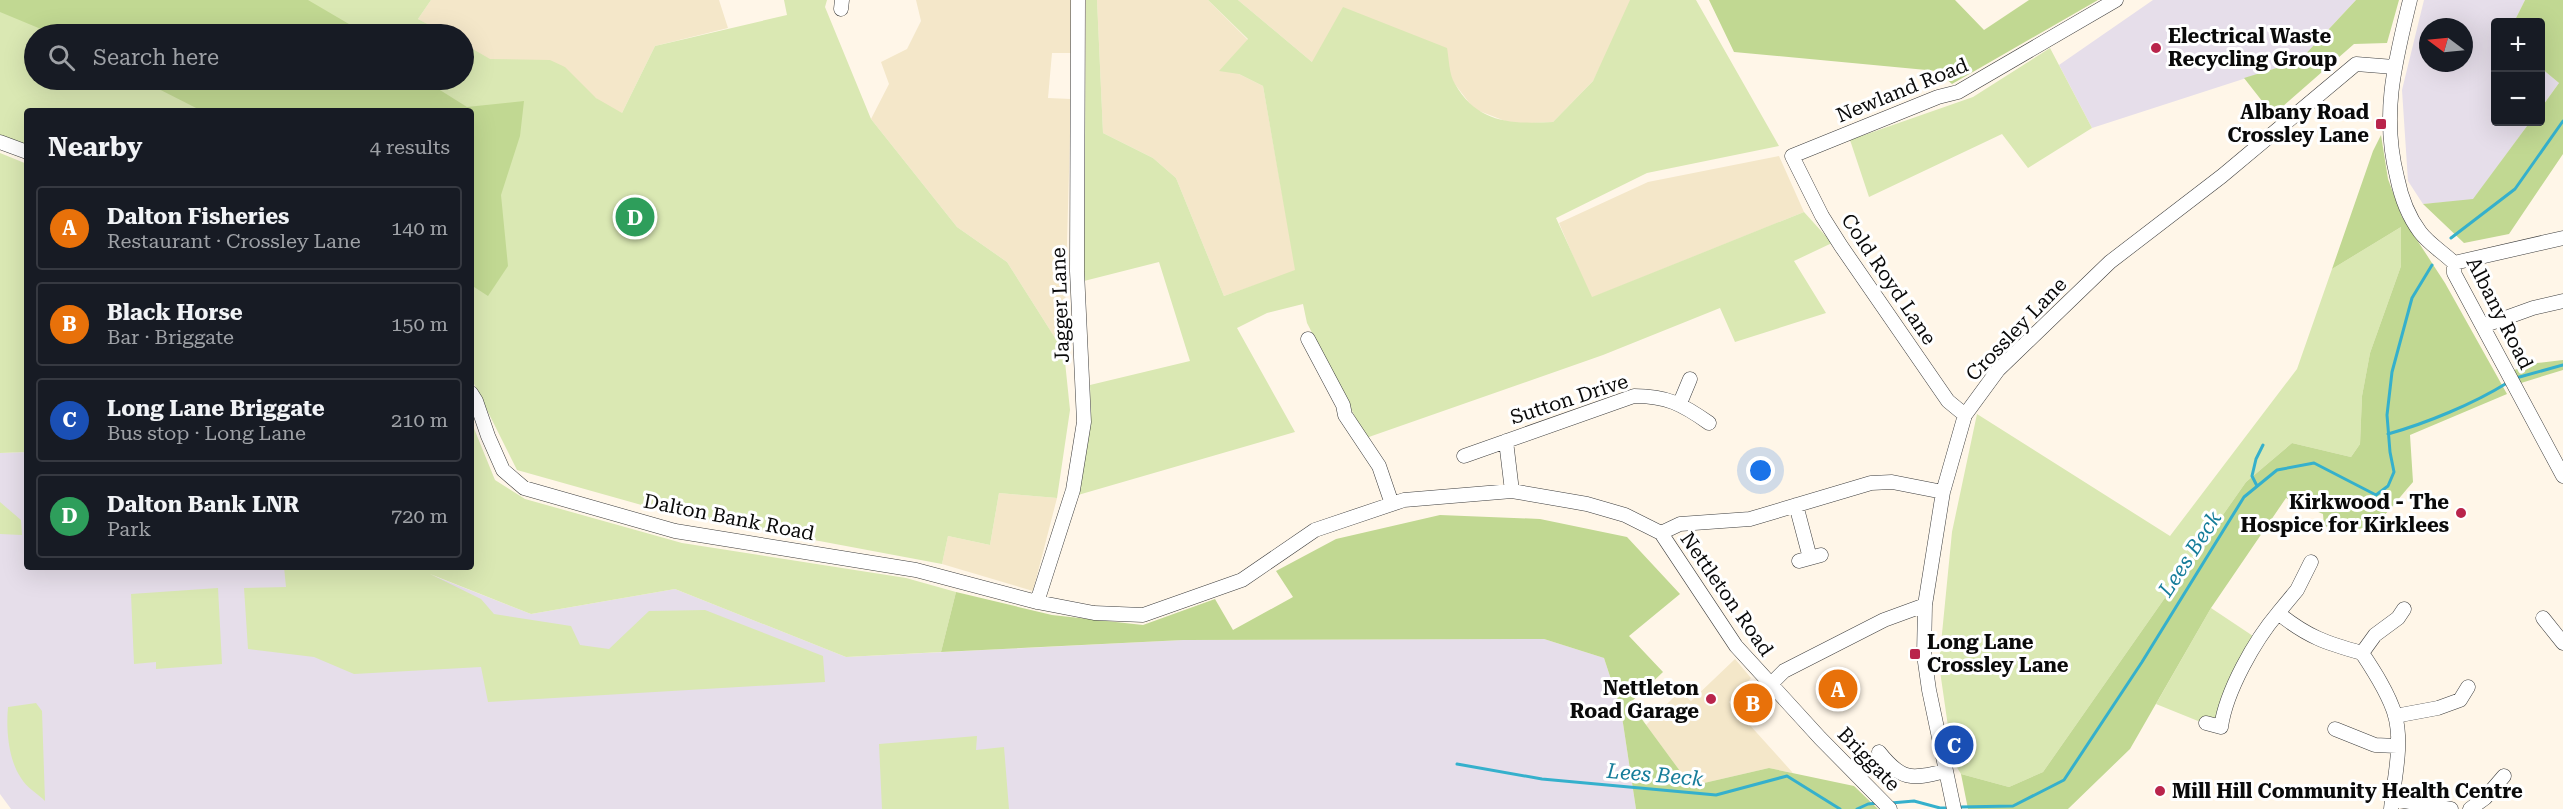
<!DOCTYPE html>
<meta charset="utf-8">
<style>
body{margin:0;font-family:"Roboto Serif",serif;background:#242831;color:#f1f3f6}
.controls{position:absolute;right:18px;top:18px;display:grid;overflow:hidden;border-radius:6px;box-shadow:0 6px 24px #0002}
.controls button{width:54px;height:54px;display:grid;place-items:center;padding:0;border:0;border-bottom:2px solid #363941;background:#171b24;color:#f1f3f6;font:30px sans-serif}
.compass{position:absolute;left:2419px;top:18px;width:54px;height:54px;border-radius:50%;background:#171b24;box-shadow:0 6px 24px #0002;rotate:286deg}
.you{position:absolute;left:1761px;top:471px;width:21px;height:21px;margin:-15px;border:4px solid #fff;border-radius:50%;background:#1a73e8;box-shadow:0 0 0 9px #1a73e833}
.badge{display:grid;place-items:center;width:39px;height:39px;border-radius:50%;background:#d896a9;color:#fff;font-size:20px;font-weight:700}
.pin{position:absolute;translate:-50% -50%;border:3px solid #fff;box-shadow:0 2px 6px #0006}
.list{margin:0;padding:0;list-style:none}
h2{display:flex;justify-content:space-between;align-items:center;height:78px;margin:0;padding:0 24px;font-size:26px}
h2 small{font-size:20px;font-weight:400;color:#9ea1a6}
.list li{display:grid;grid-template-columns:39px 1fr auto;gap:18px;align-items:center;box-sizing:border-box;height:84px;margin:0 12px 12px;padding:0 12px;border:2px solid #363941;border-radius:6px}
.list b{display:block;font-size:22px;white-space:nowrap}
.list p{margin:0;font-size:20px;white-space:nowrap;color:#9ea1a6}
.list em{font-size:20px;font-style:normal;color:#9ea1a6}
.icon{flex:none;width:33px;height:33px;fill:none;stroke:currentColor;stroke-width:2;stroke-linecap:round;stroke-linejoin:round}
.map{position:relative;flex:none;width:2563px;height:809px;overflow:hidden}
.search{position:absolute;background:#171b24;box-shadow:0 6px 24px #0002;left:24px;top:24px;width:450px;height:66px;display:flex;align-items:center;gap:15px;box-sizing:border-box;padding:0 21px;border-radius:33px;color:#9ea1a6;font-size:22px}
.panel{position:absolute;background:#171b24;box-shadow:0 6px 24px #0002;left:24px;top:108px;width:450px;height:462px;border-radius:6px}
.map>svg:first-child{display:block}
.industrial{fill:#e6deea;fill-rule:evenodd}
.farmland{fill:#f4e7c9}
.green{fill:#dae8b3}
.forest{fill:#c1d892}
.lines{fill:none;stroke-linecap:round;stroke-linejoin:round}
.stream{stroke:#35b0cc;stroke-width:3}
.minor-casing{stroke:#3d3d3d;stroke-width:15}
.minor{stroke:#fff;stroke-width:14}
.poi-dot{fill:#b9244b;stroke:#fff;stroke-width:2}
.labels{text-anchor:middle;stroke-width:6;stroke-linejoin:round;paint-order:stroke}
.poi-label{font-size:20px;font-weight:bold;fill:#0a0a0a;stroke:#fff;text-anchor:start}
.street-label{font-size:20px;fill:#0a0a0a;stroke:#fff}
.water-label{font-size:21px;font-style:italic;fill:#167d9a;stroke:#fff}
</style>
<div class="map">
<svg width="2563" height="809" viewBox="0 0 2563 809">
<rect width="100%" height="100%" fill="#fff6e8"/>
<!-- industrial -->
<path class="industrial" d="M2153,0H2356L2299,61L2092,128L2059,65Z
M2424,0H2525L2514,22H2496V122H2530L2473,200L2423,204L2408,181L2402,90ZM2428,27H2464V63H2428Z
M2541,68L2559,83L2541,108Z
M27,452V567H411L531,614L675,589L846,657L1183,640L1544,639L1604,658L1621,710L1636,809H11L0,794V453Z"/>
<!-- farmland -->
<path class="farmland" d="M431,0H719L728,28L655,46L620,117L596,98L490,62L464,46V34H444L418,19Z
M916,0H1073V53H1052L1048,98L1071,99L1064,352L1007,262L957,227L871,119L889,84L881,62L907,49L921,21Z
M1097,0H1208L1248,40L1239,74L1263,86L1296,271L1224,296L1176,178L1153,158L1103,133Z
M1238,0H1634L1593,81L1553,122L1513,124L1474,109L1454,83L1312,62Z
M1779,156L1804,212L1591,298L1559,223L1648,182Z
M999,493L1057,498L1033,591L942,564L948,536L990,545Z
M1735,659L1751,678L1729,702L1793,773L1769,768L1691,786L1646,725L1680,691L1691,701Z"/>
<!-- green -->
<path class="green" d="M0,0H431L418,19L446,34H34V80H464V44L490,59L550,60L565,67L596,98L622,113L655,46L787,15L784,0H827L825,7L871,119L957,227L1007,262L1064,352L1070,410L1057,498L999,493L990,545L948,536L942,564L670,513L517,470L471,378V111H27V145L0,135Z
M1086,0H1097L1103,133L1153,158L1176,178L1224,296L1295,270L1263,86L1239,74L1219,71L1248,39L1208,0H1238L1312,62L1343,7L1447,48C1449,59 1449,75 1455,84C1478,124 1512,124 1553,122L1593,81L1630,0H1696L1779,146L1647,173L1556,218L1592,297L1804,212L1832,243L1794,261L1826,313L1735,342L1720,308L1603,355L1366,438L1307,323L1303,304L1267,313L1237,328L1295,432L1078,495L1091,422L1090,385L1190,361L1159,262L1084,281Z
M2050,48L2092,128L2028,168L2002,134L1869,197L1850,140L1973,97Z
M0,153L27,164V452L0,453Z
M2401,227V266L2370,353L2362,396L2360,444L2351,457L2292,443L2246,482L2043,772L2009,787L1961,774L1953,761L1939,664L1952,532L1977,414L2170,536L2297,369L2332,269Z
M471,421L495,480L525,499L682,543L906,578L956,592L941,652L846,657L675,589L531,614L430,574L481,599L494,614L571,626L580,645L609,649L649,611L705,610L823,656L825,682L488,702L481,667L354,674L314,657L248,649L244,588L286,587L284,567H471Z
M0,502L21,520L22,535L0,534Z
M218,588L222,664L156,669V662L134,664L131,594Z
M2211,608L2256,638L2219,724L2203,723L2156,704Z
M36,703L42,711L45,801C38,794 26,787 21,778C8,759 6,729 8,707Z
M977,736L976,750L1004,747L1009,809H882L879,744Z"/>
<!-- forest -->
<path class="forest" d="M0,0H308L366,34H53L0,12Z
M1709,0H1955L1984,30L2029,0H2098L1952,84L1937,71L1734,52Z
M2356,0H2399L2387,43L2354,44L2273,115L2244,78L2299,61Z
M2525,0H2563V154L2509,234L2464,243L2423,204L2473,199L2530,122H2540L2541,108L2559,83L2541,68L2540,22H2514Z
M141,80H424L467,107L524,101L520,136L501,195L508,266L488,296L471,285V111H202Z
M2381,135L2388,179L2402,217L2445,283L2507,394L2410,435L2413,482C2383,516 2375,539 2324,526L2323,514L2286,498L2211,608L2130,749L2068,809H1968L1961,774L2009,787L2043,772L2246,482L2292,443L2351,457L2360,444L2362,396L2370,353L2401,266V227L2332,269L2373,151Z
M2563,360V370L2521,383L2514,370L2537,363Z
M1440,515L1540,519L1627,537L1680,594L1629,636L1663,672L1630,703L1691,786L1769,768L1854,786L1878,809H1636L1621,710L1604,658L1544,639L1183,640L941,652L956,592L1052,615L1143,625L1215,599L1233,630L1293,597L1276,571L1336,539Z"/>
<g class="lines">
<!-- stream -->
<path class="stream" d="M2451,238L2515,189L2563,121
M2516,378L2563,365
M2388,434C2427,423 2473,404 2507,383
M2257,486L2252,476L2256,459L2263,445
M1457,764L1542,779L1716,795L1787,776L1840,809
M1891,803L1914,801L1940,808H1949
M1959,807L2013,806L2064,780L2142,662L2244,497L2277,470L2314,463L2376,495L2388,486L2394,472L2390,452L2387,415L2392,372L2412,298L2432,265
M1857,809L1868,804L1878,803"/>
<!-- minor casing -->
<g class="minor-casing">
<path id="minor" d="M2410,0C2395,62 2381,114 2397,177C2401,197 2408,216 2420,232C2429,244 2444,253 2454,263
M841,9L842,0
M0,142L27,152
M2454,263V273L2563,476
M2454,263L2563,238
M2483,326L2533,308L2563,301
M1308,339L1343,405L1345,415L1379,466L1392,504
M471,393L476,401L488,436L503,470L524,488L675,531L916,570L1037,602L1094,613L1143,615L1242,580L1315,530L1404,500L1512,491L1587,504L1625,515L1661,533L1736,646L1820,738L1890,809
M1680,403L1690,379
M1965,415L1948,401L1841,246L1822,216L1792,156L1938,97L1958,92L2116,0
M1506,441L1512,491
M1464,456L1634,396C1667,396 1682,404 1709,423
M1796,505L1810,558
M1661,533L1680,524L1750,519L1871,483L1892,482L1943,492
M1799,561L1821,555
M1037,602L1073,490L1084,422L1077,271L1078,0
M2278,613L2297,590L2311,562
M2543,618L2563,643
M2362,653L2375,635L2398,618L2404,609
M1770,685L1784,671L1884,620L1925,605
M2395,716L2438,708L2460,700L2468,687
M2206,723L2221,727C2226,691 2255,640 2278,613C2308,637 2326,643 2362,653C2374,671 2389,694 2395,715C2403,745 2394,779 2391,809
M2335,729L2375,745L2397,746
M1879,752C1901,780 1911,780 1945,771
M2392,799L2451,809
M1954,809L1929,690L1924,655L1925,605L1943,492L1965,415L1998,370L2110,262L2222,176L2356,64L2394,67
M2470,809L2485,798L2504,776"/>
</g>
<!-- minor -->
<use href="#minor" class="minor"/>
</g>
<!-- markers -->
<g class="poi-dot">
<circle cx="2156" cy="48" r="6"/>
<rect x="2375" y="118" width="12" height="12" rx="3"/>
<circle cx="2461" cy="513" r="6"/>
<rect x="1909" y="648" width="12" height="12" rx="3"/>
<circle cx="1711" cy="699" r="6"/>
<circle cx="2160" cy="791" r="6"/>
</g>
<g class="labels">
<!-- poi labels -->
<g class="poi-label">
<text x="2168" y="43">Electrical Waste<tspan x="2168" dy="23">Recycling Group</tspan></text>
<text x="2369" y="119" text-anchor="end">Albany Road<tspan x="2369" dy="23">Crossley Lane</tspan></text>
<text x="2449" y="509" text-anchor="end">Kirkwood - The<tspan x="2449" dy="23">Hospice for Kirklees</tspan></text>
<text x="1927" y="649">Long Lane<tspan x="1927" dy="23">Crossley Lane</tspan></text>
<text x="1699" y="695" text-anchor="end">Nettleton<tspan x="1699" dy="23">Road Garage</tspan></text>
<text x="2172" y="798">Mill Hill Community Health Centre</text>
</g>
<!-- street labels -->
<g class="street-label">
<text transform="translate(1902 90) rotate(-22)" y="7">Newland Road</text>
<text transform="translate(1889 279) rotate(56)" y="7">Cold Royd Lane</text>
<text transform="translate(1060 305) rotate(-92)" y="7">Jagger Lane</text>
<text transform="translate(2500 313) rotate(63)" y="7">Albany Road</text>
<text transform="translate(2016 329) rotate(-46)" y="7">Crossley Lane</text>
<text transform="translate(1569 399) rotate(-18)" y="7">Sutton Drive</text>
<text transform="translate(729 517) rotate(11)" y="7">Dalton Bank Road</text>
<text transform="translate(1727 594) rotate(55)" y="7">Nettleton Road</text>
<text transform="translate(1869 759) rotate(46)" y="7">Briggate</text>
</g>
<!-- water labels -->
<g class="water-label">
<text transform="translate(2190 554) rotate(-57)" y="7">Lees Beck</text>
<text transform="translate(1655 775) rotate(5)" y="7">Lees Beck</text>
</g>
</g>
</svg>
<div class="controls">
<button>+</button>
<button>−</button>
</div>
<svg class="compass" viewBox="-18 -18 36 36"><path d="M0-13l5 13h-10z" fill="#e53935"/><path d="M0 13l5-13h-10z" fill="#9ea1a6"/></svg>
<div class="you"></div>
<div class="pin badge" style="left:1838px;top:689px;background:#e8710a">A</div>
<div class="pin badge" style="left:1753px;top:703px;background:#e8710a">B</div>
<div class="pin badge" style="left:1954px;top:745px;background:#1a4fb4">C</div>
<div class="pin badge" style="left:635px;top:217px;background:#2e9e5b">D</div>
<div class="search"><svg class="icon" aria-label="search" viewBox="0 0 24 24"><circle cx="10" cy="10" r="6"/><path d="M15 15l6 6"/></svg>Search here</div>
<section class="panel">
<h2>Nearby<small>4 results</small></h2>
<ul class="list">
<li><span class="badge" style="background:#e8710a">A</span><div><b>Dalton Fisheries</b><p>Restaurant · Crossley Lane</p></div><em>140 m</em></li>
<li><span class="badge" style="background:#e8710a">B</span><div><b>Black Horse</b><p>Bar · Briggate</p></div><em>150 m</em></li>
<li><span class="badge" style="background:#1a4fb4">C</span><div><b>Long Lane Briggate</b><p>Bus stop · Long Lane</p></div><em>210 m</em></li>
<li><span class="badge" style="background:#2e9e5b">D</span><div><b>Dalton Bank LNR</b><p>Park</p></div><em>720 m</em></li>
</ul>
</section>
</div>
